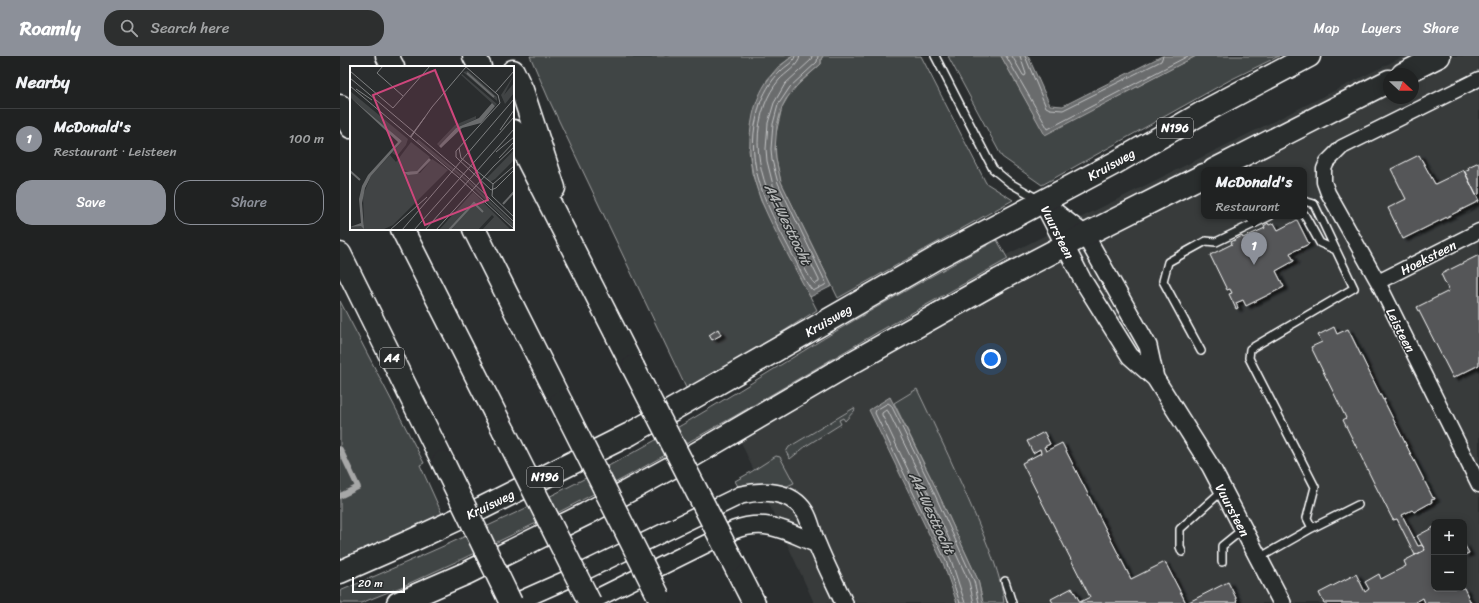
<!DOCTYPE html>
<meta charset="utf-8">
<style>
body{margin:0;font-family:Sriracha,sans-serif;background:#2d2f2f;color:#f1f3f6}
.controls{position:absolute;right:12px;bottom:12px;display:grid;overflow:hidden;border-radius:8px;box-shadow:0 2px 10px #0003}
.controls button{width:36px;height:36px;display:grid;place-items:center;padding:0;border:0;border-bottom:1px solid #3d3f40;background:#202222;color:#f1f3f6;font:20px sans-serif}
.compass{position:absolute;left:1043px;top:12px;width:36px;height:36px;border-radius:50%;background:#202222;box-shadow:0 2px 10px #0003;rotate:112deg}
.scale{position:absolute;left:12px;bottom:10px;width:53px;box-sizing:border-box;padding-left:4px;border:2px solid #fff;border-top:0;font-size:11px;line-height:14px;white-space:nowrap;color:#fff;-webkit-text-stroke:3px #2a2d2e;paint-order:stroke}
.you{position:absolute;left:651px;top:303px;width:14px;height:14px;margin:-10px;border:3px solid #fff;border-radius:50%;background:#1a73e8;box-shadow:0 0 0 6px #1a73e833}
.badge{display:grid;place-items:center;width:26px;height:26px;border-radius:50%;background:#8c9099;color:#fff;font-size:13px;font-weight:700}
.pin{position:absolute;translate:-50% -33px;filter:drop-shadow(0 1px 2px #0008)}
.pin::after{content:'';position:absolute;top:21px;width:14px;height:12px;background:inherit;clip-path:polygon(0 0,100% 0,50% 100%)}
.popup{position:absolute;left:861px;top:111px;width:106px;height:52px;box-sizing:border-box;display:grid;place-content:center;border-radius:8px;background:#202222;filter:drop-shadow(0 1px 3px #0005);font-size:13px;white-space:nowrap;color:#a2a4a5}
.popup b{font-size:15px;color:#f1f3f6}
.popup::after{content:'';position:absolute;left:50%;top:100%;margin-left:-8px;border:8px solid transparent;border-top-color:#202222}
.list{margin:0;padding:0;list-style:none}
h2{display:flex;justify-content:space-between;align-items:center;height:52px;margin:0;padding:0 16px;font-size:17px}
h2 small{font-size:13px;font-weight:400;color:#a2a4a5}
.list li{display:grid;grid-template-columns:26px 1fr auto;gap:12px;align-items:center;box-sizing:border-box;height:60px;padding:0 16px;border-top:1px solid #3d3f40}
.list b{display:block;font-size:15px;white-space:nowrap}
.list p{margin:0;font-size:13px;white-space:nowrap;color:#a2a4a5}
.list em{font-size:13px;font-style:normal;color:#a2a4a5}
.actions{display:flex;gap:8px;padding:12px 16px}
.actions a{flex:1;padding:9px 0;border:1px solid #8c9099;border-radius:16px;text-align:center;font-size:14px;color:#8c9099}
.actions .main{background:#8c9099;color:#fff}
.icon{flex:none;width:22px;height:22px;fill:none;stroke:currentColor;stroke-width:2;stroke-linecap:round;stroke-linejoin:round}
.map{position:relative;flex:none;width:1139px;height:547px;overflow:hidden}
header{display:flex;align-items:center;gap:24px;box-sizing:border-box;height:56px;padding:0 20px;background:#8c9099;color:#fff}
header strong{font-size:19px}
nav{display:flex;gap:22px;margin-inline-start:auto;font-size:14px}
.search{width:280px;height:36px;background:#2d2f2f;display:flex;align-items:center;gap:10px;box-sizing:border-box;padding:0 14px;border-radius:16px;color:#a2a4a5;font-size:15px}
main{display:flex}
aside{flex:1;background:#202222}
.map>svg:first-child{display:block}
.built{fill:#373a3b;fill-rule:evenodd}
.green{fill:#414445;stroke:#a0a2a2}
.water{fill:#6a6c6d;stroke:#a6a7a7}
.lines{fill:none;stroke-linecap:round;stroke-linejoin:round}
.shore{stroke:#c3c4c5;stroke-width:1}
.stream{stroke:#a6a7a7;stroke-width:5.5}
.building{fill:#555758;stroke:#fff;filter:url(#shadow)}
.service-casing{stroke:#fff;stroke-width:10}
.minor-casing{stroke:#fff;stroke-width:17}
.tertiary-casing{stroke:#fff;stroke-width:20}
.trunk-casing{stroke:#fff;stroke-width:25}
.motorway-casing{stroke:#fff;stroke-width:25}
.service{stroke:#2a2d2e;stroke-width:7}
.minor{stroke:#2a2d2e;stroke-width:14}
.tertiary{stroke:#2a2d2e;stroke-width:17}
.trunk{stroke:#2a2d2e;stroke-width:22}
.motorway{stroke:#2a2d2e;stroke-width:22}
.motorway-bridge-casing{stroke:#fff;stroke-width:25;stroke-linecap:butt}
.motorway-bridge{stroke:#2a2d2e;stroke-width:22}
.labels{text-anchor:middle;stroke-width:3;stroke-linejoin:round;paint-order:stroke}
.shield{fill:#2a2d2e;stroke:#bfc0c0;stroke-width:1}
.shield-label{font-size:12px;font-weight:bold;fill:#fff}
.street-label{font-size:13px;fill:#fff;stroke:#2a2d2e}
.water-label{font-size:14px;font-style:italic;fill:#b4b6b6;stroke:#2a2d2e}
.inset-river{fill:none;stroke:#6a6c6d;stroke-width:2}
.inset-road{fill:none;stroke:#7f8182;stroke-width:1}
.view{fill:#ce467c;fill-opacity:0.15;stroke:#ce467c;stroke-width:2}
.inset-edge{fill:none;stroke:#fff;stroke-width:2}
</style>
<header>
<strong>Roamly</strong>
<div class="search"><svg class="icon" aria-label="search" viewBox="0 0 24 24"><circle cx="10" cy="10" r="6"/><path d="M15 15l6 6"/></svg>Search here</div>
<nav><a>Map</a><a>Layers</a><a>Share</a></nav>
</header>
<main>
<aside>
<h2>Nearby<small></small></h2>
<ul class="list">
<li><span class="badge">1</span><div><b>McDonald's</b><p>Restaurant · Leisteen</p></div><em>100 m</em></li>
</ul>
<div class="actions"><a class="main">Save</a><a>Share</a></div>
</aside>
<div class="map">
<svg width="1139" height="547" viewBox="0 0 1139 547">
<defs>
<filter id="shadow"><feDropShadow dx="4.5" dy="2.5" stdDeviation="1" flood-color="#0009"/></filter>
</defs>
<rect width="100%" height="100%" fill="#2a2d2e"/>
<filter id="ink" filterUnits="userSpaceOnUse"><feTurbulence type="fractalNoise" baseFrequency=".025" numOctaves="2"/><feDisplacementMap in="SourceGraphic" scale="8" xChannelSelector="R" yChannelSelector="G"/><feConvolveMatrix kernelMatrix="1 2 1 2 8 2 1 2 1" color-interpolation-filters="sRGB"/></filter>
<g filter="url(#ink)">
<!-- built -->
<path class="built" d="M1064,0H1139V547H474L390,362L564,250ZM1049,18H1073V42H1049ZM864,114H964V160H864ZM1094,466H1124V532H1094Z"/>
<!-- green -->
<path class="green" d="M190,0H453L438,11L427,24L409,94L412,117L421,145L477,254L348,336L210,46Z
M483,0H581L646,127L673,144L498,242L441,126L436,103L435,82L442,51L452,34L481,8V3Z
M608,0H661L705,78L856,0H939L890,24L702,129L662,101Z
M657,184L668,203L538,276L395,360L284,422L219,456L122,503L61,531L21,547H0V535C96,494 193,452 285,401C363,359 437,310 513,265C561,237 609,210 657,184Z
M0,245L84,407L80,409L103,460L0,505Z
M577,333C598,377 619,421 638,466C649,493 661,518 664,547H643L638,524L592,424L554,347Z
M514,352L515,354L505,365L503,362L499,364L501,368L466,390L450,403L446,396L449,391Z
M436,400L440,401L454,427L445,431C433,424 412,430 400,434L395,425L411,416Z"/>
<!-- water -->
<path class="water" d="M453,0H483L481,3V8L460,26L446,43L442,51L437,69L435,93L436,103L441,126L492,230L470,241C460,222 450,203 440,184C418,142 403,107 413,59C419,32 431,16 453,0Z
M661,0H688L710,49L723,50L822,0H856L705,79Z
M550,341L592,424L638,524L643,547H617L603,507L529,354Z"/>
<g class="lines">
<!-- shore -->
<path class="shore" d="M455,0C454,7 445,10 441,15C432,23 426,34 421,45C418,53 417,61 415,69C407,117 431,157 452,198C458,208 465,228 473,235L485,229L486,227L438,127L432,104L431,93L433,68L438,49L450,31L477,6L478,0
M460,0C459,10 445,17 439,24C433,31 428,40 425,48C405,101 432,148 456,194C461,203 468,222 475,228L479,226V224L433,129L427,105L426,93L428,67L434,47L445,28L471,4L472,0
M666,0L708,73L848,0
M672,0L683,19L685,20L686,18L680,0
M685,0L706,51L710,53L723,54L821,5L823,0
M620,547L606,505L535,357L536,354L548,347L551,349L589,426L634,525L639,547
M625,547L611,504L542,359V357L546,354L548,355L584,428L629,526L634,547"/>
<!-- stream -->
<path class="stream" d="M0,393L18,431L0,440"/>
</g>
<!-- building -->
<path class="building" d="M1079,99L1095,128L1124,114L1139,145L1063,183L1048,152L1066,143L1051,113Z
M1139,106V138L1136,139L1124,115L1129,113L1128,111Z
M957,164L969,188L950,197L954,205L936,215L944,231L906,250L903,244L896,247L898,252L896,253L889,238L892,237L890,233L887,234L870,199L892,188L891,186L902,180L903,182L925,172L924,170L928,167L929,169L934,167L938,174Z
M1139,199V309L1113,322L1077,251L1109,235L1101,218Z
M994,271L997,278L1008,273L1043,344L1045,343L1044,345L1093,442L1094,441L1095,443L1091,444L1092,446L1074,456L1072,454L1062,459L1078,490L1082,489L1085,494L1075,499L1057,463L1053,464L1034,427L1003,364L1006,362L971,291L982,286L978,279Z
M378,273L381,279L372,284L369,279Z
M704,376L710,388L704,391L706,395L722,387L791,523L825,506L846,547H713L711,543L732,532L740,546L750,541L682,407L701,397L700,393L693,397L687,385Z
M1094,471V532H1124L1131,547H1085L1083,542L1074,547H984L979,537L1016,518L1025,536L1029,533L1025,526L1039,518L1041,523L1066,510L1064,505L1085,494L1077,480Z
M1124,488L1129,497L1124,499Z
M888,526L897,544L896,545L897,547H847Z"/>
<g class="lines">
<!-- service casing -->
<g class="service-casing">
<path id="service" d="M595,0L653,113L670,127L698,143
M964,145L974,148L1014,232L910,293L909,302L975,431L967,462L972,472
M964,158L980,187L996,194
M861,295L823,225L828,206L866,185L876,186L930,160
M842,496L840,491V473L882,435
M919,502L972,472L1018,449
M882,506V490L903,473
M665,525L672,547"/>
</g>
<!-- minor casing -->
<g class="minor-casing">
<path id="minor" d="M1139,23L1002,91L987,106L984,113V126L988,137L1038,226L1139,429
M1038,226L1139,175"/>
</g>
<!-- tertiary casing -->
<g class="tertiary-casing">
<path id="tertiary" d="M702,145L742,223L790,300L815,322L871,411L942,547
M705,148L745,179L808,290L815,322
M174,547L226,524L401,439C423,434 451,434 465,456C471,465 472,478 477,488C485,508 495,527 504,547
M247,547L394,474C427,462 446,475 477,488"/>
</g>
<!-- trunk casing -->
<g class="trunk-casing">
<path id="trunk" d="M1063,18L1099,0
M874,114L1049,25
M0,516L73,484L142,452L290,378L598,201L775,107L869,53L969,0
M58,547L127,517L246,458L354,399L499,314L659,224L745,179L864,119"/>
</g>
<!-- motorway casing -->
<g class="motorway-casing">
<path id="motorway" d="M47,0L53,11
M134,0L140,11
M173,15L182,34L214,132
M0,50L11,71
M173,75L293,311
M62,173L164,375
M134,173L221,346
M0,198L103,406
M392,504L414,547"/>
</g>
<!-- service -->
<use href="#service" class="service"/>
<!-- minor -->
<use href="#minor" class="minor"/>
<!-- tertiary -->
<use href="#tertiary" class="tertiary"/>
<!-- trunk -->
<use href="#trunk" class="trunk"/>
<!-- motorway -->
<use href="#motorway" class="motorway"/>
<!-- motorway-bridge casing -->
<g class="motorway-bridge-casing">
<path id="motorway-bridge" d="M293,311L392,504
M221,346L319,541
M164,375L250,547
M103,406L171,547"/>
</g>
<!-- motorway-bridge -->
<use href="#motorway-bridge" class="motorway-bridge"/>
</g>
</g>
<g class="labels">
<!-- shield labels -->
<g class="shield">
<rect x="817" y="62" width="36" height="20" rx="3"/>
<rect x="40" y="292" width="24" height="20" rx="3"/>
<rect x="187" y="411" width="36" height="20" rx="3"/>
</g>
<g class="shield-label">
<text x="835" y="76">N196</text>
<text x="52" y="306">A4</text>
<text x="205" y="425">N196</text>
</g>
<!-- street labels -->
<g class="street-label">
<text transform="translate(771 108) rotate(-29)" y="5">Kruisweg</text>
<text transform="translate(718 176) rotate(63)" y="5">Vuursteen</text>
<text transform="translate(1088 201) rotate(-27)" y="5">Hoeksteen</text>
<text transform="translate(488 264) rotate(-30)" y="5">Kruisweg</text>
<text transform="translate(1061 274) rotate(63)" y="5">Leisteen</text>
<text transform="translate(150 448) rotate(-26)" y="5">Kruisweg</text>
<text transform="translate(893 454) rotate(62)" y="5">Vuursteen</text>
</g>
<!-- water labels -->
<g class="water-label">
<text transform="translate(448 168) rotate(64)" y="5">A4-Westtocht</text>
<text transform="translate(592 457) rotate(65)" y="5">A4-Westtocht</text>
</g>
</g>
<!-- overview -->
<g transform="translate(10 10)">
<rect width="164" height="164" fill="#2a2d2e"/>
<path d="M118,5L147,31V35L113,6ZM112,8L147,38L145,40L111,9ZM164,9L154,29L164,17V27L155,38L151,29ZM0,25L58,73L56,79L47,90L42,87L52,75L0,31ZM126,50V53L106,62L89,80L87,78L105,59ZM68,73L117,113L164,158V162L116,115L66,76ZM61,76L80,91L67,105L61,106L53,104L54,107H70L82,93L98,104L43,159L32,164H0V161L14,159L13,129L21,110L40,89L46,96ZM164,84V94L145,113L140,116L136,113ZM123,126L161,164H132L144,151L142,149L128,164H89Z" fill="#414445"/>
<path d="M0,31L52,75L21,110L15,122L12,137L14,163L11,160L0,161L11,157L9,133L12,120L18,109L48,76ZM142,37L145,40L131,57L112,62L91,82L89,80L106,62L129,52ZM79,92L81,94L67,108L58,109L53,106L67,105Z" fill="#6a6c6d"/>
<path class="inset-river" d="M117,7L144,31M0,105L10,114M153,138L164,126M99,164L124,137L133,146"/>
<path class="inset-road" d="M33,0L27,7L53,30M115,0L148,29L150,37L106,85V91L141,124L146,122L164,104M0,5L43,42L80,0M0,12L116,110L164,156M0,20L108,111L164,163M6,23L22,34M145,27L164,5M150,64L164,44M60,71L75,51M61,71L82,41L116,1M109,82L111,92L143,118M146,86L164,71M149,92L164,76M143,118L142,130L164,151M143,118L164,100M40,164L77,131M52,164L164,33M64,164L164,51M75,164L164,63M86,164L144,100L164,81"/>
<path class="view" d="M85,4L138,134L75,159L23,29Z"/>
<rect width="164" height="164" class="inset-edge"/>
</g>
</svg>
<div class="controls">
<button>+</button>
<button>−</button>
</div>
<svg class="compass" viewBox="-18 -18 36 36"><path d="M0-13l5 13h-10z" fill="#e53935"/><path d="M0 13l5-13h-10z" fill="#a2a4a5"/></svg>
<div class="scale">20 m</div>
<div class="you"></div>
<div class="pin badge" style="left:914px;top:209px">1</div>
<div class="popup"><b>McDonald's</b>Restaurant</div>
</div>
</main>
